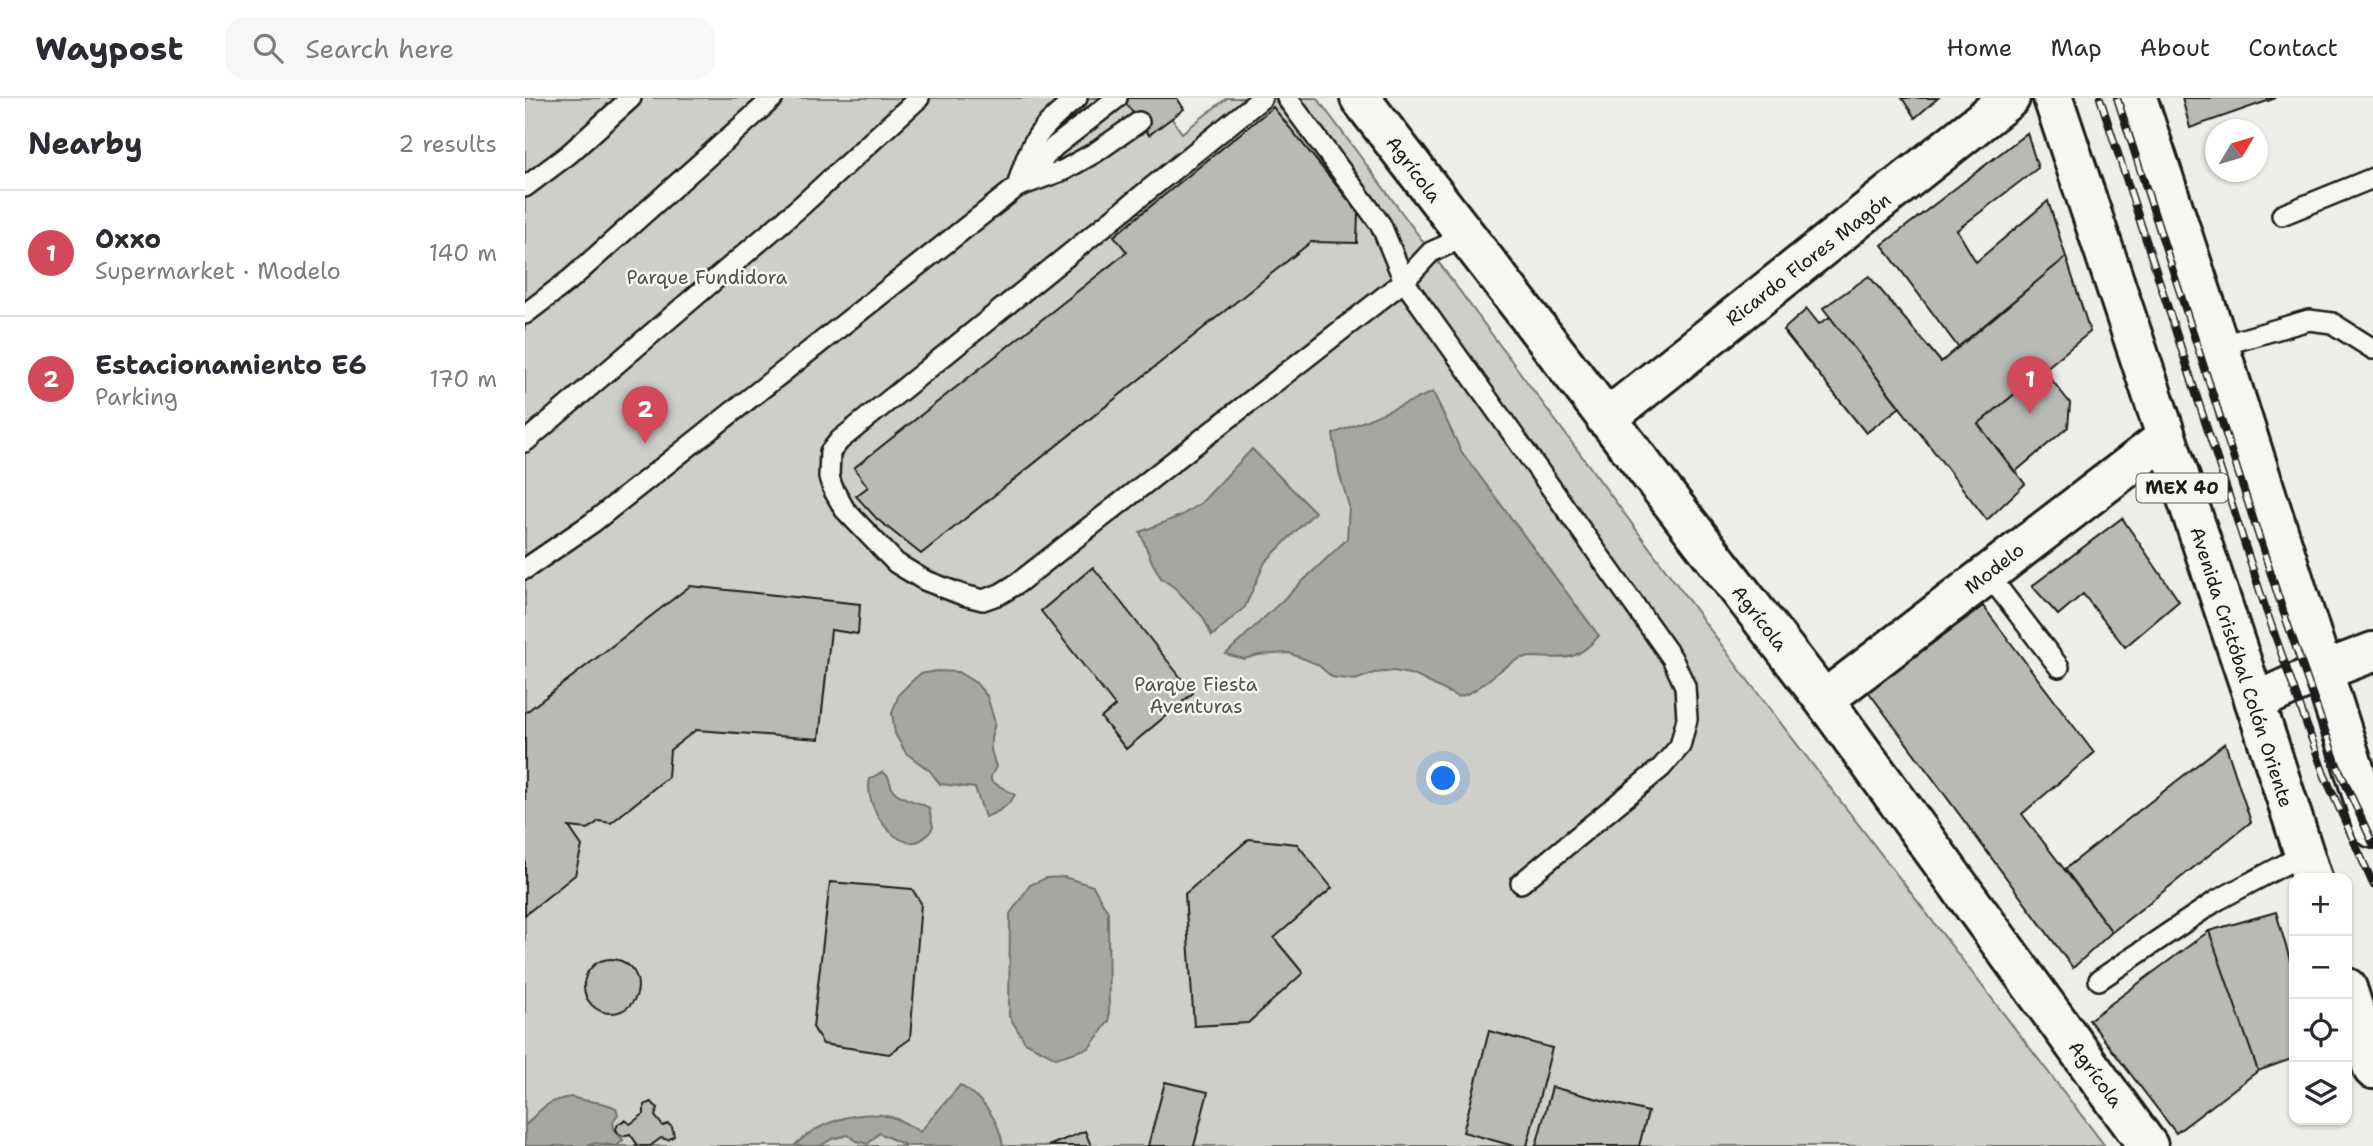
<!DOCTYPE html>
<meta charset="utf-8">
<style>
body{margin:0;font-family:"Shantell Sans",sans-serif;background:#f7f7f7;color:#2b2b33}
.controls{position:absolute;right:21px;bottom:21px;display:grid;overflow:hidden;border-radius:14px;box-shadow:0 2px 5px #0004}
.controls button{width:63px;height:63px;display:grid;place-items:center;padding:0;border:0;border-bottom:2px solid #e1e1e2;background:#fff;color:#2b2b33;font:35px sans-serif}
.compass{position:absolute;left:1680px;top:21px;width:63px;height:63px;border-radius:50%;background:#fff;box-shadow:0 2px 5px #0004;rotate:52deg}
.you{position:absolute;left:919px;top:681px;width:24px;height:24px;margin:-18px;border:5px solid #fff;border-radius:50%;background:#1a73e8;box-shadow:0 0 0 10px #1a73e833}
.badge{display:grid;place-items:center;width:46px;height:46px;border-radius:50%;background:#d1495b;color:#fff;font-size:23px;font-weight:700}
.pin{position:absolute;translate:-50% -58px;filter:drop-shadow(0 2px 4px #0008)}
.pin::after{content:'';position:absolute;top:37px;width:24px;height:21px;background:inherit;clip-path:polygon(0 0,100% 0,50% 100%)}
.list{margin:0;padding:0;list-style:none}
h2{display:flex;justify-content:space-between;align-items:center;height:91px;margin:0;padding:0 28px;font-size:30px}
h2 small{font-size:23px;font-weight:400;color:#7c7c81}
.list li{display:grid;grid-template-columns:46px 1fr auto;gap:21px;align-items:center;box-sizing:border-box;height:126px;padding:0 28px;border-top:2px solid #e1e1e2}
.list b{display:block;font-size:26px;white-space:nowrap}
.list p{margin:0;font-size:23px;white-space:nowrap;color:#7c7c81}
.list em{font-size:23px;font-style:normal;color:#7c7c81}
.icon{flex:none;width:38px;height:38px;fill:none;stroke:currentColor;stroke-width:2;stroke-linecap:round;stroke-linejoin:round}
.map{position:relative;flex:none;width:1848px;height:1048px;overflow:hidden}
header{display:flex;align-items:center;gap:42px;box-sizing:border-box;height:98px;padding:0 35px;background:#fff;border-bottom:2px solid #e1e1e2}
header strong{font-size:33px}
nav{display:flex;gap:38px;margin-inline-start:auto;font-size:24px}
.search{width:490px;height:63px;background:#f7f7f7;display:flex;align-items:center;gap:18px;box-sizing:border-box;padding:0 24px;border-radius:21px;color:#7c7c81;font-size:26px}
main{display:flex}
aside{flex:1;background:#fff}
.map>svg:first-child{display:block}
.green{fill:#cececb;stroke:#757574;stroke-width:2}
.water{fill:#a6a6a3;stroke:#6f6f6d;stroke-width:2}
.building{fill:#b9b9b6;stroke:#1c1c1c;stroke-width:2}
.lines{fill:none;stroke-linecap:round;stroke-linejoin:round}
.lane-casing{stroke:#1c1c1c;stroke-width:24}
.street-casing{stroke:#1c1c1c;stroke-width:44}
.primary-casing{stroke:#1c1c1c;stroke-width:44}
.lane{stroke:#f6f6f2;stroke-width:19}
.street{stroke:#f6f6f2;stroke-width:38}
.primary{stroke:#f6f6f2;stroke-width:38}
.rail-casing{stroke:#1c1c1c;stroke-width:8}
.rail{stroke:#f6f6f2;stroke-width:5;stroke-dasharray:16;stroke-linecap:butt}
.labels{text-anchor:middle;stroke-width:5;stroke-linejoin:round;paint-order:stroke}
.shield{fill:#f6f6f2;stroke:#5d5d5c;stroke-width:2}
.shield-label{font-size:18px;font-weight:bold;fill:#1c1c1c}
.street-label{font-size:19px;fill:#1c1c1c;stroke:#f6f6f2}
.park-label{font-size:19px;fill:#515151;stroke:#f6f6f2}
</style>
<header>
<strong>Waypost</strong>
<div class="search"><svg class="icon" aria-label="search" viewBox="0 0 24 24"><circle cx="10" cy="10" r="6"/><path d="M15 15l6 6"/></svg>Search here</div>
<nav><a>Home</a><a>Map</a><a>About</a><a>Contact</a></nav>
</header>
<main>
<aside>
<h2>Nearby<small>2 results</small></h2>
<ul class="list">
<li><span class="badge">1</span><div><b>Oxxo</b><p>Supermarket · Modelo</p></div><em>140 m</em></li>
<li><span class="badge">2</span><div><b>Estacionamiento E6</b><p>Parking</p></div><em>170 m</em></li>
</ul>
</aside>
<div class="map">
<svg width="1848" height="1048" viewBox="0 0 1848 1048">
<rect width="100%" height="100%" fill="#edede9"/>
<filter id="ink" filterUnits="userSpaceOnUse"><feTurbulence type="fractalNoise" baseFrequency=".0143" numOctaves="2"/><feDisplacementMap in="SourceGraphic" scale="14" xChannelSelector="R" yChannelSelector="G"/><feConvolveMatrix kernelMatrix="1 2 1 2 8 2 1 2 1" color-interpolation-filters="sRGB"/></filter>
<g filter="url(#ink)">
<!-- green -->
<path class="green" d="M0,0H632L657,35L702,0H792L1215,572L1580,1048H0Z"/>
<!-- water -->
<path class="water" d="M908,294L936,353L1074,538C1050,564 1043,560 1010,559C1004,559 999,559 994,561C971,571 957,593 933,599L889,577L869,573L849,575L830,582L807,579L792,566L764,555L734,557L719,561L701,556L822,441L824,408L814,374L808,336Z
M727,351L790,414L740,464L720,509L687,538L678,519L650,490L636,480L627,464L615,434L655,418L676,405Z
M412,573L433,574L451,585L462,598L470,625L466,640V652L471,669L466,678V683L490,697C482,709 474,714 460,719L450,690L415,686L405,673L381,655L370,636L367,615L374,596L386,584L395,576Z
M357,674C367,679 363,684 368,692C376,702 394,703 404,710L408,729C384,772 337,713 345,681Z
M539,779L568,788L583,814L584,923L564,950L531,960L500,944L484,918L485,816L505,787L521,780Z
M435,987C458,1001 474,1021 478,1048H382L354,1035L343,1046L332,1043L323,1037L307,1041L295,1048H269C292,1024 334,1011 366,1019C377,1022 386,1028 395,1034Z
M47,999C61,1005 77,1002 91,1010L93,1016L88,1023L89,1031L98,1042L92,1048L71,1045L61,1048H0V1028C16,1010 23,1002 47,999Z"/>
<!-- building -->
<path class="building" d="M597,0H652L659,11L624,37Z
M1377,0H1413L1390,20Z
M1657,0H1751L1665,30Z
M748,9L833,114L832,145L786,144L396,456L352,421L331,398L343,389L329,370L602,154L589,138Z
M1502,35L1513,70L1432,132L1451,164L1523,103L1541,159L1433,249L1357,147Z
M1541,159L1565,234L1453,326L1500,386L1462,422L1298,210L1344,178L1416,264Z
M1282,211L1294,226L1305,219L1375,309L1341,335L1258,232Z
M1519,272L1545,305L1543,329L1490,374L1453,326Z
M1597,420L1654,503L1600,549L1558,496L1533,517L1507,488Z
M568,469L668,595L601,651L576,620L590,608L516,513Z
M165,488L335,506L333,536L306,532L294,641L171,632L145,652L143,679L86,725L74,723L63,731L44,729L57,748L50,777L0,817V615Z
M1458,508L1569,655L1497,716L1587,834L1548,870L1343,593Z
M1700,645L1726,724L1587,834L1540,771Z
M724,741L772,746L807,790L749,840L778,875L723,925L669,928L660,796Z
M305,784L387,791L396,805L385,941L364,956L298,946L288,929Z
M1751,814L1769,876V960L1733,973L1684,833Z
M1684,833L1733,973L1651,1035L1564,922Z
M59 888a27 27 0 1 1 54 0a27 27 0 1 1-54 0Z
M964,933L1027,950L1002,1048H989L938,1034Z
M640,984L683,994L669,1048H623Z
M1027,989L1123,1014L1114,1048H1011Z
M126,1004L133,1010L130,1018L138,1028L143,1026L147,1029L149,1038L143,1042L136,1040L125,1048H110L112,1046L105,1036L98,1038L93,1035L91,1031L93,1026L100,1022L105,1026L119,1016V1007Z
M560,1033L566,1048H523Z"/>
<g class="lines">
<!-- lane casing -->
<g class="lane-casing">
<path id="lane" d="M592,0L529,49L492,89L539,72L571,54L614,24
M737,0L315,342L305,354L304,379L308,391L320,412L371,465L399,482L438,497L458,502L475,496L493,485L879,183L1147,560L1160,588L1162,621L1155,648L1136,670L996,785
M762,0L856,127L879,183L906,154L940,139
M0,89L44,56L106,0
M1757,117L1848,80
M0,216L47,180L248,0
M1694,248L1784,222L1807,225L1848,251
M0,344L276,108L394,0
M0,471L67,425L492,89C505,41 514,31 552,0
M1462,475L1534,569
M1574,882L1691,803L1779,756"/>
</g>
<!-- street casing -->
<g class="street-casing">
<path id="street" d="M835,0L1299,602L1623,1048
M1081,321L1485,0
M1299,602L1640,340
M1730,604L1798,573L1848,554"/>
</g>
<!-- primary casing -->
<g class="primary-casing">
<path id="primary" d="M1528,0L1730,604L1787,780
M1612,0L1694,248L1848,730
M1822,890L1848,971"/>
</g>
<!-- lane -->
<use href="#lane" class="lane"/>
<!-- street -->
<use href="#street" class="street"/>
<!-- primary -->
<use href="#primary" class="primary"/>
<!-- rail casing -->
<g class="rail-casing">
<path id="rail" d="M1575,0L1741,512L1799,676L1848,786
M1592,0L1756,507L1812,667L1848,746"/>
</g>
<!-- rail -->
<use href="#rail" class="rail"/>
</g>
</g>
<g class="labels">
<!-- shield labels -->
<rect class="shield" x="1611.5" y="375.5" width="91" height="29" rx="5"/>
<g class="shield-label">
<text x="1657" y="396">MEX 40</text>
</g>
<!-- street labels -->
<g class="street-label">
<text transform="translate(889 71) rotate(53)" y="7">Agrícola</text>
<text transform="translate(1283 161) rotate(-38)" y="7">Ricardo Flores Magón</text>
<text transform="translate(1469 470) rotate(-38)" y="7">Modelo</text>
<text transform="translate(1235 520) rotate(52)" y="7">Agrícola</text>
<text transform="translate(1717 569) rotate(72)" y="7">Avenida Cristóbal Colón Oriente</text>
<text transform="translate(1571 976) rotate(54)" y="7">Agrícola</text>
</g>
<!-- park labels -->
<g class="park-label">
<text x="182" y="186">Parque Fundidora</text>
<text x="671" y="593">Parque Fiesta<tspan x="671" dy="22">Aventuras</tspan></text>
</g>
</g>
</svg>
<div class="controls">
<button>+</button>
<button>−</button>
<button><svg class="icon" aria-label="locate" viewBox="0 0 24 24"><circle cx="12" cy="12" r="6"/><path d="M12 2v4M12 18v4M2 12h4M18 12h4"/></svg></button>
<button><svg class="icon" aria-label="layers" viewBox="0 0 24 24"><path d="M12 4l9 5-9 5-9-5zM3 14l9 5 9-5"/></svg></button>
</div>
<svg class="compass" viewBox="-18 -18 36 36"><path d="M0-13l5 13h-10z" fill="#e53935"/><path d="M0 13l5-13h-10z" fill="#7c7c81"/></svg>
<div class="you"></div>
<div class="pin badge" style="left:1505px;top:316px">1</div>
<div class="pin badge" style="left:120px;top:346px">2</div>
</div>
</main>
